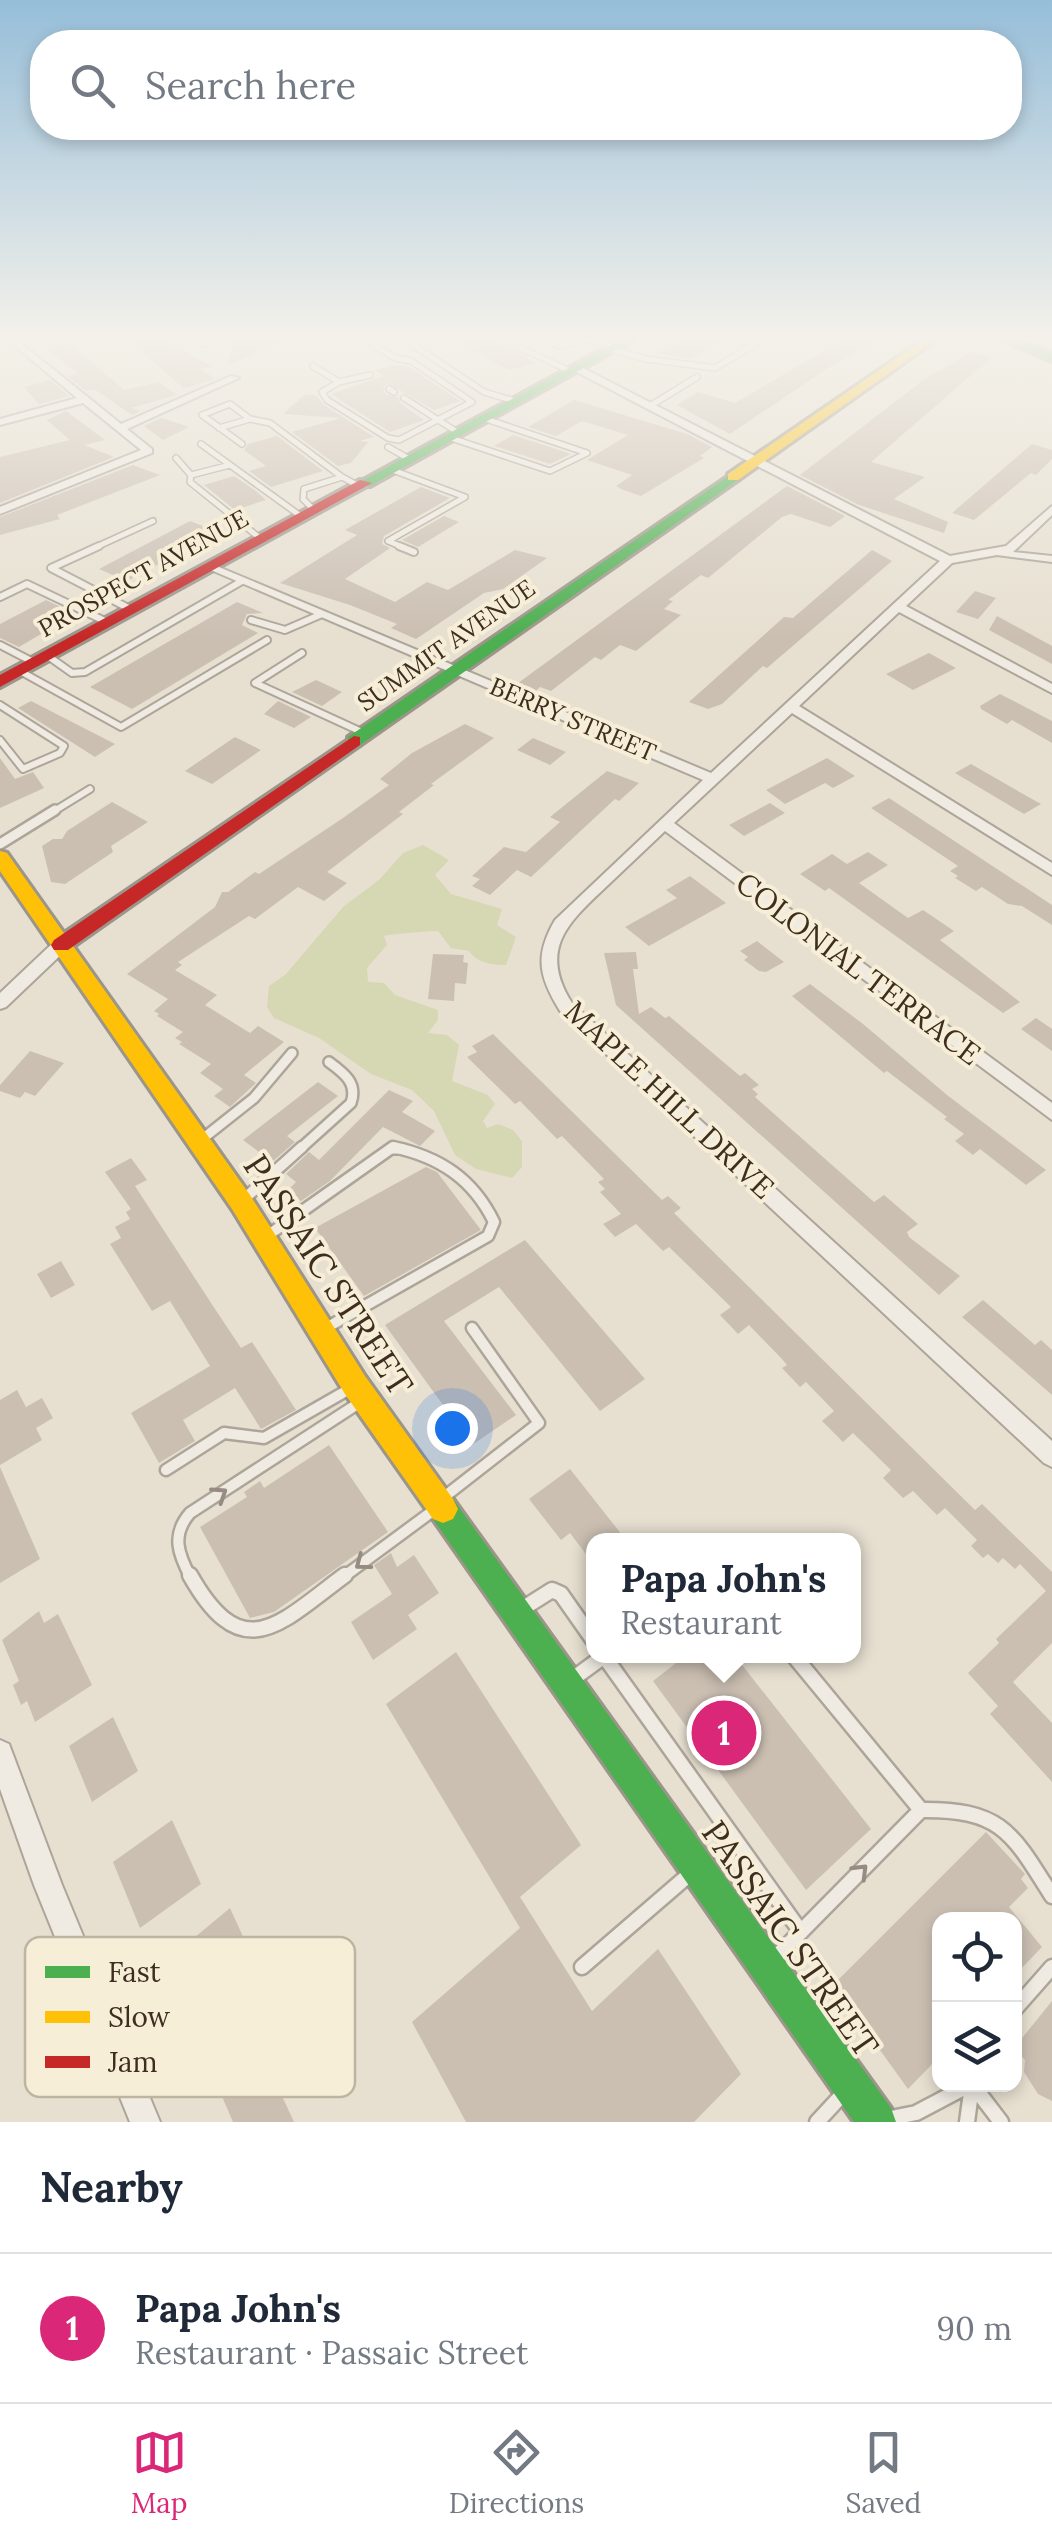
<!DOCTYPE html>
<meta charset="utf-8">
<style>
body{margin:0;font-family:Lora,serif;background:#f2f2f3;color:#1f2937}
.controls{position:absolute;right:30px;bottom:30px;display:grid;overflow:hidden;border-radius:20px;box-shadow:0 5px 15px #0003}
.controls button{width:90px;height:90px;display:grid;place-items:center;padding:0;border:0;border-bottom:2px solid #e0e1e3;background:#fff;color:#1f2937;font:50px sans-serif}
.you{position:absolute;left:452px;top:1428px;width:35px;height:35px;margin:-25px;border:8px solid #fff;border-radius:50%;background:#1a73e8;box-shadow:0 0 0 15px #1a73e833}
.badge{display:grid;place-items:center;width:65px;height:65px;border-radius:50%;background:#db2777;color:#fff;font-size:32px;font-weight:700}
.pin{position:absolute;translate:-50% -50%;border:5px solid #fff;box-shadow:0 2px 10px #0006}
.popup{position:absolute;left:586px;top:1533px;width:275px;height:130px;box-sizing:border-box;display:grid;place-content:center;border-radius:20px;background:#fff;filter:drop-shadow(0 2px 8px #0005);font-size:32px;white-space:nowrap;color:#747a83}
.popup b{font-size:38px;color:#1f2937}
.popup::after{content:'';position:absolute;left:50%;top:100%;margin-left:-20px;border:20px solid transparent;border-top-color:#fff}
.list{margin:0;padding:0;list-style:none}
h2{display:flex;justify-content:space-between;align-items:center;height:130px;margin:0;padding:0 40px;font-size:42px}
h2 small{font-size:32px;font-weight:400;color:#747a83}
.list li{display:grid;grid-template-columns:65px 1fr auto;gap:30px;align-items:center;box-sizing:border-box;height:150px;padding:0 40px;border-top:2px solid #e0e1e3}
.list b{display:block;font-size:38px;white-space:nowrap}
.list p{margin:0;font-size:32px;white-space:nowrap;color:#747a83}
.list em{font-size:32px;font-style:normal;color:#747a83}
.icon{flex:none;width:55px;height:55px;fill:none;stroke:currentColor;stroke-width:2;stroke-linecap:round;stroke-linejoin:round}
.map{position:relative;flex:none;width:1052px;height:2122px;overflow:hidden}
.search{position:absolute;background:#fff;box-shadow:0 5px 15px #0003;left:30px;right:30px;top:30px;height:110px;display:flex;align-items:center;gap:25px;box-sizing:border-box;padding:0 35px;border-radius:40px;color:#747a83;font-size:38px}
.sheet{height:280px;background:#fff}
nav{display:flex;justify-content:space-around;align-items:center;box-sizing:border-box;height:140px;border-top:2px solid #e0e1e3;background:#fff;font-size:28px;color:#747a83}
nav a{display:grid;justify-items:center;gap:5px}
nav .on{color:#db2777}
.map>svg:first-child{display:block}
.green{fill:#d6d7b3}
.building{fill:#cbbfb2}
.lines{fill:none;stroke-linecap:round;stroke-linejoin:round}
.lane-far4-casing{stroke:#ada599;stroke-width:8}
.lane-far3-casing{stroke:#ada599;stroke-width:10}
.lane-far2-casing{stroke:#ada599;stroke-width:14}
.lane-far1-casing{stroke:#ada599;stroke-width:15}
.lane-casing{stroke:#ada599;stroke-width:19}
.street-casing{stroke:#ada599;stroke-width:4}
.fast-casing{stroke:#9c958a;stroke-width:6}
.slow-casing{stroke:#9c958a;stroke-width:6}
.jam-casing{stroke:#9c958a;stroke-width:6}
.lane-far4{stroke:#efebe3;stroke-width:5}
.lane-far3{stroke:#efebe3;stroke-width:6}
.lane-far2{stroke:#efebe3;stroke-width:9}
.lane-far1{stroke:#efebe3;stroke-width:10}
.lane{stroke:#efebe3;stroke-width:14}
.street{fill:#efebe3;fill-rule:evenodd}
.fast{fill:#4caf50;fill-rule:evenodd}
.slow{fill:#ffc107;fill-rule:evenodd}
.jam{fill:#c62828;fill-rule:evenodd}
.oneway{stroke:#968c82}
.labels{text-anchor:middle;stroke-width:8;stroke-linejoin:round;paint-order:stroke}
.far-street-label{font-size:25px;fill:#3d2e20;stroke:#f7eed8}
.street-label{font-size:30px;fill:#3d2e20;stroke:#f7eed8}
.near-street-label{font-size:35px;fill:#3d2e20;stroke:#f7eed8}
.key{fill:#f7eed8;stroke:#bfb4a1;stroke-width:2.5}
.key-label{font-size:28px;fill:#3d2e20}
</style>
<div class="map">
<svg width="1052" height="2122" viewBox="0 0 1052 2122">
<rect width="100%" height="100%" fill="#e7e0d1"/>
<!-- green -->
<path class="green" d="M423,845L449,860L435,875L451,894L502,909L497,925L516,937L506,965C492,965 477,963 469,951L451,948L438,931C430,931 390,934 384,936L387,945L367,968L368,982L384,983L395,995L438,1010V1020L428,1033L447,1035L459,1045L452,1081L488,1095L495,1104L483,1121L487,1128L498,1124L513,1130L522,1141V1167L512,1178L476,1169L455,1155L434,1111L412,1090L371,1074L319,1038L274,1018L267,1007L269,986L286,974L343,907L380,879L403,853Z"/>
<!-- building -->
<path class="building" d="M127,340H166L212,367L200,368L215,379L184,388Z
M232,340H289L228,365Z
M453,340H496L536,363L509,370Z
M681,340H723L691,359L657,353Z
M843,340H881L831,366L730,434L677,405L698,392L735,403Z
M67,341L124,390L159,382L177,395L131,408L141,411L132,415L94,389L86,391L67,376L78,373L43,347Z
M971,352L992,357L871,462L925,477L894,499L948,522L944,533L859,505L800,475L922,381Z
M396,365L409,367L460,401L434,410L387,383L383,388L385,394L398,397L400,403L424,420L390,432L331,394L384,376L375,370Z
M50,380L69,396L39,404L24,387Z
M304,395H316L324,405L374,437L359,441L368,442L351,463L338,466L292,432L341,418L283,414Z
M574,400L687,434L712,447L700,456L704,458L641,496L621,489L616,486L632,475L587,460L628,435L582,421L556,436L528,427Z
M66,411L105,440L84,445L114,457L0,503V457L70,440L47,420Z
M161,418L189,427L163,440L144,426Z
M513,435L571,454L550,464L494,446Z
M277,436L323,471L271,487L249,471L266,466L244,450L248,444Z
M1032,444L1052,450V459L1036,475L1031,473L974,520L952,513Z
M133,465L160,475L57,515L60,519L0,535V517Z
M234,476L256,491L266,500L235,510L204,485Z
M787,486L845,516L830,527L791,514L782,517L708,578L701,575L668,600L673,601L664,609L681,615L636,651L620,645L601,660L595,657L551,691L540,687L532,694L514,686Z
M421,487L450,498L384,536L382,544L390,548L345,579L395,602L427,582L448,590L515,550L547,558L503,589L484,593L416,639L391,628L397,624L350,605L280,583L357,535L345,530Z
M444,516L459,522L418,547L402,540Z
M190,521L218,532L127,581L99,569Z
M872,550L892,561L767,668L763,666L722,704L708,709L689,702L784,617L793,618Z
M975,591L996,598L978,619L956,612Z
M46,600L75,614L19,647L0,638V624Z
M237,602L263,613L247,614L242,625L258,633L132,709L90,687Z
M997,616L1052,646V664L989,630Z
M929,653L956,668L913,690L886,674Z
M316,680L342,692L322,706L292,692Z
M1000,694L1052,721V743L1012,720L1007,724L981,709L980,706Z
M31,701L115,744L95,757L18,708Z
M278,701L311,717L294,728L264,714Z
M465,724L494,738L431,784L434,785L399,812L403,814L327,872L347,883L324,901L298,887L255,919L249,916L178,962L182,965L175,970L217,995L205,1005L250,1033L258,1026L284,1042L244,1075L256,1083L230,1107L214,1096L223,1089L200,1073L211,1064L179,1044L182,1042L175,1038L183,1032L157,1016L159,1014L154,1011L168,999L127,974L215,907L222,892H228L255,872L259,874L343,818L389,785L380,779L412,753Z
M235,737L261,750L212,784L185,771Z
M533,738L566,752L550,765L517,750Z
M0,758L15,779L33,772L44,788L0,808Z
M827,758L855,776L833,788L825,783L785,804L766,790Z
M971,764L1023,794L1041,804L1024,814L955,773Z
M607,771L639,783L619,801L615,799L531,877L517,870L490,895L472,886L480,879L472,876L504,847L526,852L560,822L550,817Z
M889,798L1052,905V925L1022,906L1008,904L982,887L976,891L955,878L958,876L950,871L958,866L871,808Z
M112,802L148,822L111,846L113,852L65,884L51,882L42,846L53,839H62L67,831Z
M770,803L785,813L744,836L729,825Z
M868,852L888,865L859,883L908,918L923,910L954,931L940,940L1020,1002L1003,1013L829,888L825,891L800,874L832,854L847,864Z
M690,876L726,903L649,946L625,927L677,898L666,890Z
M757,941L784,962L766,972L759,971L744,960L748,957L740,951Z
M636,952L638,969H633L639,1014L651,1007L665,1018L669,1016L740,1076L745,1073L759,1085L752,1089L758,1094L755,1097L874,1202L884,1195L918,1224L907,1232L909,1237L960,1276L939,1295L616,1005L604,953Z
M433,954L464,955L463,962L468,963L466,984L455,983L454,1001L428,999Z
M810,984L863,1024L947,1095L1046,1170L1026,1185L980,1149L973,1155L955,1141L964,1134L944,1119L947,1117L887,1071L884,1073L792,996Z
M1036,1018L1052,1029V1051L1021,1029Z
M493,1034L662,1200L668,1196L681,1208L674,1213L975,1510L982,1504L1052,1572V1643L1013,1682L1052,1723V1782L990,1714L998,1706L968,1673L999,1643L996,1639L1046,1591L1020,1564L1015,1569L1003,1558L998,1563L988,1554L983,1558L971,1546L977,1540L945,1508L937,1515L913,1491L903,1498L883,1478L891,1470L853,1433L843,1442L822,1421L834,1411L806,1382L800,1387L782,1368L787,1365L782,1359L749,1325L738,1334L720,1315L731,1307L669,1247L663,1251L636,1224L615,1237L603,1224L621,1214L600,1192L605,1189L598,1182L604,1179L562,1136L557,1139L520,1101L515,1104L467,1057L477,1052L472,1046Z
M30,1051L64,1063L35,1096L25,1092L20,1098L0,1091V1085Z
M318,1082L338,1096L287,1136L295,1142L272,1162L243,1140Z
M389,1090L413,1101L402,1112L435,1131L420,1146L383,1127L330,1181L301,1201L286,1192L296,1182L286,1174L309,1152L319,1160Z
M131,1158L147,1180L135,1186L213,1306L241,1348L252,1342L296,1410L261,1429L235,1388L183,1420L195,1441L159,1463L131,1413L210,1366L170,1301L152,1311L110,1244L121,1238L115,1227L130,1219L126,1212L131,1209L105,1172Z
M426,1167L437,1172L481,1230L364,1296L315,1228Z
M525,1240L645,1379L600,1411L499,1287L444,1321L516,1415L472,1445L385,1325Z
M61,1261L75,1285L51,1298L37,1274Z
M983,1300L1035,1345L1041,1340L1052,1350V1395L962,1317Z
M17,1390L26,1407L42,1398L53,1418L36,1428L42,1440L0,1465V1400Z
M329,1445L388,1532L274,1612L250,1618L200,1527L247,1497L244,1492L260,1481L264,1488Z
M0,1467L40,1559L0,1583Z
M570,1469L626,1540H594V1565L570,1533L561,1540L529,1499Z
M391,1553L397,1567L414,1555L439,1593L408,1615L417,1629L373,1660L351,1622L392,1594L374,1565Z
M39,1611L44,1623L58,1614L92,1685L35,1722L27,1701L21,1705L13,1685L19,1681L2,1640Z
M456,1652L581,1845L520,1897L592,2011L658,1949L741,2074L694,2122H466L412,2022L520,1928L386,1704Z
M685,1656H735L871,1829L806,1890L653,1681Z
M113,1717L138,1771L92,1802L69,1746Z
M172,1820L201,1884L140,1928L113,1862Z
M986,1832L1025,1874L1021,1879L1028,1888L1009,1907L1042,1947L1014,1976V1920H940V2056L908,2089L833,1985Z
M230,1908L261,1976L246,1989L267,2035L257,2042L294,2122H233L214,2078L210,2081L202,2055L163,1974L175,1964L171,1957Z
M1052,2001V2101L1038,2094L1024,2072L1025,2060L1014,2048Z"/>
<g class="lines">
<!-- lane-far4 casing -->
<g class="lane-far4-casing">
<path id="lane-far4" d="M366,340L395,358L411,361L472,402L399,440L388,438L327,400L322,392L339,382L370,375
M406,340L484,392L515,401
M547,340L560,346L587,340
M588,340L616,346
M521,348L570,371
M610,349L646,359L715,368L755,344L739,340
M313,366L339,382
M389,389L394,392
M404,398L457,432
M650,406L697,377
M219,428L250,419
M448,437L550,471L587,453L483,418
M201,444L302,517
M242,444L202,415L230,404L250,419L270,423L342,477
M388,447L409,459
M176,458L191,475L190,482L261,539
M390,469L465,497L388,541L405,548
M191,475L230,465
M314,510L303,499L304,489L342,477L359,486
M94,548L153,521"/>
</g>
<!-- lane-far3 casing -->
<g class="lane-far3-casing">
<path id="lane-far3" d="M99,546L51,568L132,610
M399,546L414,552
M0,597L27,584L109,623
M251,620L285,630L322,614
M0,645L35,663
M302,653L255,683L366,734
M48,656L72,673L85,672L242,581
M20,671L121,727L267,640
M0,705L64,746L60,753L23,769L0,740
M51,813L90,789"/>
</g>
<!-- lane-far2 casing -->
<g class="lane-far2-casing">
<path id="lane-far2" d="M0,844L55,810
M201,1140L254,1098L292,1053
M300,1149L351,1103C358,1083 344,1073 329,1062
M390,1149H403"/>
</g>
<!-- lane-far1 casing -->
<g class="lane-far1-casing">
<path id="lane-far1" d="M243,1200L302,1147
M267,1236L393,1147C440,1157 473,1179 494,1222L488,1236L326,1328
M166,1470L224,1433L264,1438L353,1387
M444,1497L539,1423L472,1328
M191,1578C178,1554 171,1535 190,1513L362,1401
M342,1578L434,1510"/>
</g>
<!-- lane casing -->
<g class="lane-casing">
<path id="lane" d="M190,1575C243,1669 280,1623 345,1575
M522,1609L552,1590L561,1594L594,1641
M604,1656L801,1932
M794,1656L921,1810C1001,1809 1012,1832 1052,1896
M574,1678L604,1656
M775,1958L921,1810
M582,1967L691,1873
M1014,2010L1052,1967
M972,2084L1001,2122
M886,2119L916,2113L971,2084
M817,2122L842,2095
M967,2122L972,2085"/>
</g>
<!-- street casing -->
<g class="street-casing">
<path id="street" d="M8,340H17L121,424L231,376L239,378L127,429L152,449V453L0,514V507L141,450L83,403L0,425V419L77,398Z
M193,340H203L209,344L201,346Z
M573,366H579L950,556L1006,546L1052,506V515L1013,552L1052,556V562L997,555L952,563L906,606L1052,684V693L899,612L799,706L1052,863V875L792,713L674,823L1052,1103V1120L665,831C646,849 627,867 608,885C570,921 537,948 572,1003L1052,1441V1467L1044,1463L560,1011C539,977 534,956 555,920L703,780L204,567L214,565L711,773L940,561L573,370Z
M61,939L67,941L69,945L67,949L6,1007L0,1009V993L55,941Z
M0,1740L9,1744L62,1885L160,2122H130L34,1885L0,1789Z"/>
</g>
<!-- fast casing -->
<g class="fast-casing">
<path id="fast" d="M620,340H634L370,486L358,483Z
M1002,340H1016L1052,353V361Z
M733,473L740,477L738,480L360,745H348V737Z
M443,1495L453,1499L891,2108L896,2122H854L433,1519L428,1509L433,1499Z"/>
</g>
<!-- slow casing -->
<g class="slow-casing">
<path id="slow" d="M923,340H936L738,480H728V474Z
M0,851L7,853L250,1195L365,1376L453,1499L458,1509L453,1519L443,1523L433,1519L345,1394L232,1209L0,871Z"/>
</g>
<!-- jam casing -->
<g class="jam-casing">
<path id="jam" d="M360,480L372,483L0,687V675Z
M354,736L360,737V745L68,950H54L51,945L54,940Z"/>
</g>
<!-- lane-far4 -->
<use href="#lane-far4" class="lane-far4"/>
<!-- lane-far3 -->
<use href="#lane-far3" class="lane-far3"/>
<!-- lane-far2 -->
<use href="#lane-far2" class="lane-far2"/>
<!-- lane-far1 -->
<use href="#lane-far1" class="lane-far1"/>
<!-- lane -->
<use href="#lane" class="lane"/>
<!-- street -->
<use href="#street" class="street"/>
<!-- fast -->
<use href="#fast" class="fast"/>
<!-- slow -->
<use href="#slow" class="slow"/>
<!-- jam -->
<use href="#jam" class="jam"/>
</g>
<!-- one-way arrows -->
<defs><path id="oneway-chevron" d="M-2-3.5L2.5 0L-2 3.5" fill="none" stroke-width="1.6" stroke-linecap="round" stroke-linejoin="round" transform="scale(2.5)"/></defs>
<g class="oneway">
<use href="#oneway-chevron" transform="translate(220 1494) rotate(-33)"/>
<use href="#oneway-chevron" transform="translate(362 1563) rotate(143)"/>
<use href="#oneway-chevron" transform="translate(861 1871) rotate(-45)"/>
</g>
<!-- sky -->
<linearGradient id="sky" x2="0" y2="1"><stop stop-color="#96bed9"/><stop offset="0.53" stop-color="#f4f1ea"/><stop offset="1" stop-color="#f4f1ea" stop-opacity="0"/></linearGradient>
<rect width="1052" height="637" fill="url(#sky)"/>
<g class="labels">
<!-- far-street labels -->
<g class="far-street-label">
<text transform="translate(143 573) rotate(-29)" y="9">PROSPECT AVENUE</text>
<text transform="translate(446 645) rotate(-35)" y="9">SUMMIT AVENUE</text>
<text transform="translate(573 719) rotate(23)" y="9">BERRY STREET</text>
</g>
<!-- street labels -->
<g class="street-label">
<text transform="translate(858 969) rotate(37)" y="10">COLONIAL TERRACE</text>
<text transform="translate(669 1100) rotate(43)" y="10">MAPLE HILL DRIVE</text>
</g>
<!-- near-street labels -->
<g class="near-street-label">
<text transform="translate(328 1275) rotate(57)" y="12">PASSAIC STREET</text>
<text transform="translate(790 1939) rotate(55)" y="12">PASSAIC STREET</text>
</g>
</g>
<!-- legend -->
<rect x="25" y="1937" width="330" height="160" rx="15" class="key"/>
<rect x="45" y="1966" width="45" height="12" fill="#4caf50"/>
<rect x="45" y="2011" width="45" height="12" fill="#ffc107"/>
<rect x="45" y="2056" width="45" height="12" fill="#c62828"/>
<g class="key-label">
<text x="108" y="1982">Fast</text>
<text x="108" y="2027">Slow</text>
<text x="108" y="2072">Jam</text>
</g>
</svg>
<div class="controls">
<button><svg class="icon" aria-label="locate" viewBox="0 0 24 24"><circle cx="12" cy="12" r="6"/><path d="M12 2v4M12 18v4M2 12h4M18 12h4"/></svg></button>
<button><svg class="icon" aria-label="layers" viewBox="0 0 24 24"><path d="M12 4l9 5-9 5-9-5zM3 14l9 5 9-5"/></svg></button>
</div>
<div class="you"></div>
<div class="pin badge" style="left:724px;top:1733px">1</div>
<div class="popup"><b>Papa John's</b>Restaurant</div>
<div class="search"><svg class="icon" aria-label="search" viewBox="0 0 24 24"><circle cx="10" cy="10" r="6"/><path d="M15 15l6 6"/></svg>Search here</div>
</div>
<section class="sheet">
<h2>Nearby<small></small></h2>
<ul class="list">
<li><span class="badge">1</span><div><b>Papa John's</b><p>Restaurant · Passaic Street</p></div><em>90 m</em></li>
</ul>
</section>
<nav>
<a class="on"><svg class="icon" aria-label="map" viewBox="0 0 24 24"><path d="M3 6l6-2 6 2 6-2v14l-6 2-6-2-6 2zM9 4v14M15 6v14"/></svg>Map</a>
<a><svg class="icon" aria-label="directions" viewBox="0 0 24 24"><path d="M12 3l9 9-9 9-9-9zM9 14v-3h6M13 9l2 2-2 2"/></svg>Directions</a>
<a><svg class="icon" aria-label="saved" viewBox="0 0 24 24"><path d="M7 4h10v16l-5-4-5 4z"/></svg>Saved</a>
</nav>
